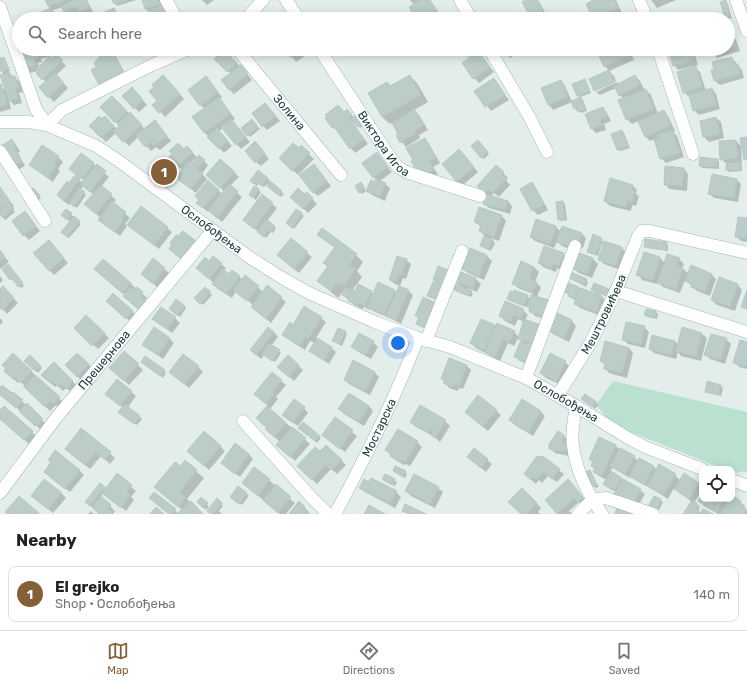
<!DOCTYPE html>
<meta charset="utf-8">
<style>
body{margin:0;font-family:Rubik,sans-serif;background:#f2f2f2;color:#222}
.controls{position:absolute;right:12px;bottom:12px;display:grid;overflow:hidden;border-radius:8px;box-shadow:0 2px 10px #0003}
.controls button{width:36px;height:36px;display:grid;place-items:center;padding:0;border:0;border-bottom:1px solid #e0e0e0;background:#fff;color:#222;font:20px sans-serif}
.you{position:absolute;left:398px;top:343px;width:14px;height:14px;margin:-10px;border:3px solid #fff;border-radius:50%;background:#1a73e8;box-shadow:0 0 0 6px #1a73e833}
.badge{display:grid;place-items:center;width:26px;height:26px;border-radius:50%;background:#855f38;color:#fff;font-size:13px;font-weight:700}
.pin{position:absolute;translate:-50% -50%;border:2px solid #fff;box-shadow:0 1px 4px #0006}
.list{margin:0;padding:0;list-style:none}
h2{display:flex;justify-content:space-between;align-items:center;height:52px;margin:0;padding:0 16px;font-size:17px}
h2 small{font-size:13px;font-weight:400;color:#767676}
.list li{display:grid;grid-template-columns:26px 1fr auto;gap:12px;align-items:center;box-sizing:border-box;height:56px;margin:0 8px 8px;padding:0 8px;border:1px solid #e0e0e0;border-radius:8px}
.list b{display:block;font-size:15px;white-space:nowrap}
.list p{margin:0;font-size:13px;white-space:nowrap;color:#767676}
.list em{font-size:13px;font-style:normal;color:#767676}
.icon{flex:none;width:22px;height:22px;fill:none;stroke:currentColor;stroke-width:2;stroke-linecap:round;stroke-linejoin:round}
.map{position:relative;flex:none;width:747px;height:514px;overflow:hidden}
.search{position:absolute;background:#fff;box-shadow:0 2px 10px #0003;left:12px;right:12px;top:12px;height:44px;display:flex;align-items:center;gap:10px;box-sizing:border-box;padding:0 14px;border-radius:22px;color:#767676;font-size:15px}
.sheet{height:116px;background:#fff}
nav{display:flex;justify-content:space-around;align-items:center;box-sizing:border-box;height:56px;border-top:1px solid #e0e0e0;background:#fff;font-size:11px;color:#767676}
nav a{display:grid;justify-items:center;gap:2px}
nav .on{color:#855f38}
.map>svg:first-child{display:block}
.green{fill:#bae1cf}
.shadow{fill:#0003}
.building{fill:#bbccc9;stroke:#b5c9c6}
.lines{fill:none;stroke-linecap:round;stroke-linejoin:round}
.minor-casing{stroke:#a5b7b5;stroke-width:13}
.minor{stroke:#fff;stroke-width:12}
.labels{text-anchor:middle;stroke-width:3;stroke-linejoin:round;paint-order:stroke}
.street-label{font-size:12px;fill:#214141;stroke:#f4faf9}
</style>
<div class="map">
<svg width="747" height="514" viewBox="0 0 747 514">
<rect width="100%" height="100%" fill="#e3eeec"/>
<!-- green -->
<path class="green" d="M613,381L747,412V472C742,470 737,474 732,472V469L721,468L623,429L605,416L596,405Z"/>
<!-- shadow -->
<path class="shadow" d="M46,0H72L73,1L87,0L93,12L85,17L79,11L70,16L63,7L53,10L58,19H26L51,9L48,6Z
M113,0H136L117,6Z
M143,0H161L170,19H153L151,14L146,9Z
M202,0H214L207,5Z
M410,0H430L443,19H417L414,5Z
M528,0H538L549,19H533L524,2Z
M595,0H616L622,13L615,17L617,19H594Z
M651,0H676L657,8Z
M725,2L728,4L732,18L728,19L725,17Z
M114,9L118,14L121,19H101Z
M732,35L736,40L740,51L717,58L712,53L711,49H728V36Z
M19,42V49H50L52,56L41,59L42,62L38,63L39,67L56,55L66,66L56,75L68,88L54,102L49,97L46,82L38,73L39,72L38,71L30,73L25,69L17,43Z
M107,49H111L113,51L127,77L98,68Z
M159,49H182L165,57Z
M286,49H308L311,52L296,62Z
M460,49H479L480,50L477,52L494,72L479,83L474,78V54L467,57Z
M503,49H526L510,58Z
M599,49H629L634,60L609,71L614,76L616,81L596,90V91L590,79L609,71L605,66Z
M669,49H693L698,65L678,70L674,65Z
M224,51L245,71L252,80L234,94L229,89L231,74L216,59Z
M3,58L10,71L8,72L20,82L23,92L19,93L22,103L14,105L9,100L11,109L0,112V86L6,91L4,75L0,68V59Z
M732,58L742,70L744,78L720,85L715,81Z
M695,67L700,72L706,91L712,89L716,94L720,109L699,115L694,110L691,96L689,97L684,92Z
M410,76L417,83L428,102L414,110L419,115L428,130L419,135L420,138L406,147L397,136L400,134L393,122L390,124L382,117L391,87Z
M635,76L640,81L645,91L646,90L651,95L658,114L664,111L668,116L675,131L673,132L677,136L684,157L666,163L661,158L655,139L650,141L645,136L639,121L632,124L627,119L623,99L616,88L600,95L596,92L617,82L618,84Z
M206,77L222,97L220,99L235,119L232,121L250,142L241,149L223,128L219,131L232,146L224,153L205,133L194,117L205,109L201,105Z
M493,79L509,100L491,111L476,91Z
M168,80L184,99L165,117L154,105L159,101L155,87Z
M585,80L591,93L580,97L583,100L587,111L581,113L579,110L577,111L572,102L553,110L549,105L542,89L561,81L565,86L572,102L581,98L578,96Z
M136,93L147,105L139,112L135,108Z
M112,97L145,129L155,121L171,141L160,150L156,147L151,151L138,137L129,146L116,133L106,142L90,126L102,121L105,118L117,129L120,126L102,107Z
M265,104L280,121L267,130L263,126Z
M338,106L344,113L352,115L354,118L356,117L363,126L360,128L355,121L352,123L368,144L355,153L338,131L333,127Z
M603,108L607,113L611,121L604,124L606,130L596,133L592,129Z
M716,118L721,122L724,138L709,142L704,137L701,121Z
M254,122L260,129L250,137L248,135Z
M622,131L624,133L630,148L620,151L618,149Z
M424,139L429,144L440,163L433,167L438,174L426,181Z
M12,140L20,151L18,153L25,166L19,169L15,165Z
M736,141L741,146L742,163H740L742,165V171L729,172L727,170V164L721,159Z
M480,143L489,154L484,159L482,157Z
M259,147L269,159L261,166L256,162Z
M301,147L314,159L298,175L280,158L299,149Z
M187,148L197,157L189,165L191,166L204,161L208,165L202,174L207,179L196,193L177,178L169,187L160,178L165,163L178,176L183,171L170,158L184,151Z
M377,153L392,172L380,181L385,184L390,188L385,201L372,195L367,191L375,183L376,180L364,163Z
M464,155L478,172L462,186L457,181Z
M58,157L63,162L58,169L60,171L53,182L30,165Z
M717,160L719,162V169L702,168L700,165Z
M93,164L109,177L101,187L116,200L113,203L130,218L125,224L127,226L120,236L104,224L99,220L101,218L90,209L94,195L83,186L80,190L86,195L77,208L71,203L69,205L62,200L69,185L75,177L83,183L85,181L75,173Z
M314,165L331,186L318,196L313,192Z
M496,166L508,178L506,180L510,185L499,197L494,193L491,197L508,201L512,206L510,214L489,208L484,204L490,197L483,190Z
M684,169L688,174L687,191L669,189L665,184Z
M234,172L239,177L230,186L242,197L222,222L209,211L208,212L202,207L218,190L222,194L224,191L212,180Z
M268,179L270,181H269L284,194L281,197L267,184L264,187L259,183L257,186L253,183Z
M737,180L741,184L738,202L714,198L709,193Z
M532,183L536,188L548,210L538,215L533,210L521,189Z
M363,186L366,191L362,194L360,192Z
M633,186L637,190L636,194L639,196L636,206L632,205L631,211L610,206L605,201Z
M255,187L261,192L256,200L252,197Z
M0,189L14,206L12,208L15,212L5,220L2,215L0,216Z
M33,190L41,198L38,201Z
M307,193L317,204L308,213L291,197L305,196Z
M262,196L277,208L267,221L276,228L273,233L271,232L266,238L244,220Z
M563,202L565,204L567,220L561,221L559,219Z
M142,208L172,232L159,249L133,229Z
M296,210L304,216L294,229L289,225Z
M25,213L40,231L29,240L24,235Z
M71,214L81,224L69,238L64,234L71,222L64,217Z
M502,216L506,221L499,241L490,238L495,243L491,251L484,248L482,246L485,236L480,231L481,227L475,222Z
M747,219V242L741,241L736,236Z
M537,220L556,227L561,232L582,234L586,238L583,248L575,245L573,250L562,246L557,241L554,248L535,241L531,237Z
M322,230L356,255L363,262L357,271L362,277L352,291L355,292L358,286L374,294L394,290L397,293L400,286L408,291L413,295L401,324L390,318L373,311L371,309L370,310L364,307L362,309L354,305L343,295L345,289L338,298L318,281L328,267L324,263L335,248L319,235Z
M601,238L603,242L622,248L627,253L621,270L604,264L599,259L604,244L602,243L598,256L588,251Z
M666,243L668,245V251L648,248L645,246Z
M53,246L68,263L54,275L49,270Z
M471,250L487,256L492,261L484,280L468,273L463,269Z
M0,251L9,262L0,269Z
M307,253L312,257L299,273L283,260Z
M563,254L568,259L564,270L557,268L556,272L543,267L539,263Z
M579,254L593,259L598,264L592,278L579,273L574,268Z
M660,258L665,263L679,259L684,264L682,268L689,274L712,275L716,279L710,296L697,291L685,280L680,293L663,287L658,282L657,284L642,280L638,275Z
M154,260L169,273L158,288L142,274Z
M406,260L411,264L406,279L403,278L400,286L395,284L390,280Z
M209,262L221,264L226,268L223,271L230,276H239L242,280L258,287L263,292L267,287L286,302L271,323L257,311L253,305L236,291L232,298L218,289L213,284L214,283L202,273Z
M522,262L534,267L539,272L535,282L541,287L537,297L549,320L535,316L527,306L526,307L510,301L508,299L527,296L531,300L533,294L518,288L513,283Z
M10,267L24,286L21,288L14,280L13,281L11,279Z
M439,268L445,286L439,283L444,289L440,301L428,296L439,286L434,280Z
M457,271L476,279L481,284L477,292L468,288L473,294L471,297L455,290L461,287L454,280Z
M100,273L130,283L147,298L144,301L125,295Z
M0,276L3,280L0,283Z
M570,278L586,280L588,282L586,287Z
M720,279L738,285L742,290L735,311L717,305L712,300Z
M567,283L581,290L598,295L593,290L594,285L609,290L611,292L609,297L598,293L606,301L601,316L580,308L576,304L577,301L571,298L569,296V295L564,291Z
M3,288L18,303L7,314L0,306V291Z
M205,288L212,295L203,305L196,298Z
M112,305L132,311L137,316L131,322Z
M184,306L186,308L180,317L172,311Z
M523,310L528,315L525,320L540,348L527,344L532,366L520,361L516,357L526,346L518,338L514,346L508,343L500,361L476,348L471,343L495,326L496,328L514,332L519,337L524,322L518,319L515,326L505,321L500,316Z
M646,310L656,312L658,314L657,319L647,317L645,315Z
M555,314L572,321L576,326L569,342L553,334L548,330Z
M86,316L109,338L98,349L75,328Z
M0,318L3,322L0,325Z
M175,318L180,323L172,333L154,319Z
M321,318L326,322L316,338L331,347L336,352L329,364L315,355L310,351L315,343L310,341L305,350L288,339L283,334L293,326Z
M644,327L649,332L645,348L628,344L623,339Z
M683,328L702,334L707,338L701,361L681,356L678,352L676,359L654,353L650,349L675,341L678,345Z
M274,332L278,337L271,346L281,353L275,362L264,355L261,359L251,350Z
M345,332L347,334L342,346L333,341Z
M169,338L174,343L163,359L144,345Z
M726,339L731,344L725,364L710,359L706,355Z
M373,342L378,347L371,359L357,351L352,346Z
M747,343V369L739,367L734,362Z
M629,348L633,353L627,378L609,373L605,368V365L601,361Z
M124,352L143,370L129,385L115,372Z
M77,354L93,369L82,381L66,365Z
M288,356L303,370L294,381L283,372Z
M30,357L42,368L38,373L26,361Z
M354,362L375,373L379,377L370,395L349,384L345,379Z
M565,362L570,367L561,385L546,378L541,373Z
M54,363L77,386L71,392L66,388L63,391L57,385L55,387L42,375Z
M144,364L164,371L166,373L163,378Z
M466,365L471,370L463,389L459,388L458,391L449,388L442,378Z
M198,367L203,372L189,388L175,376Z
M5,371H31L64,403L59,408L56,405L50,411L30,392L20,381L18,383Z
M117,380L136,396L128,407L142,419L137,425L122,414L123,408L111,398Z
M281,381L286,385L276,397L278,399L270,409L310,444L295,461L277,445L280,442L271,434L268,428L258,418L268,406L260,398Z
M708,382L721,386L723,388L721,396L708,393L706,391Z
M0,390L12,395L13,393L46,424L41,430L22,412L3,397L0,394Z
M349,394L369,406L373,411L364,426L344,414L340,409Z
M523,400L541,412L545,416L533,436L515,425L510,420Z
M585,401L596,403L598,405L595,409Z
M304,408L308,413L298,426L288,419Z
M496,411L501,415L488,431L471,416Z
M0,412L32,432L36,436L29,444L0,418Z
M335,419L357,436L345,452L323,435Z
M445,421L450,426L440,442L433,436L416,427L411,422Z
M302,429L319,436L321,438L317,443Z
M82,430L115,458L110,464L101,456L90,469L71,453Z
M563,435L568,440L566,447L571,452L569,456L555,453L550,448Z
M599,439L616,446L620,450L634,457L638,461L639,459L654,467L657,470L675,475L680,480L684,475L698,484L702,488V490L694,503L700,507L698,510L701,513L711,514H684L692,502L674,488L668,499L650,487V488L635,480L631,476L630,478L616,470L613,467L610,472L624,481L640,490L645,494L637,508L617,492L606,486L604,484L607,480L599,476L594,472L595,470L592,466L593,463L590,459Z
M417,442L422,447L410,466L406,464L404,465L396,460L386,450Z
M220,446L225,451L209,470L193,455Z
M326,446L346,465L337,474L331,469L317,484L298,466L320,453Z
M474,449L492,464L486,472L468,457Z
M249,454L253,459L240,477L222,463Z
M543,458L564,474L557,482L548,476L542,483L539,480L536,484L530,479Z
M185,462L204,478L187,499L202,514H170L154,493L179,514L182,510L156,487L181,468Z
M255,468L295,503L286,514H280L243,483Z
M79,470L84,475L70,492L49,476Z
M394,471L405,472L407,474L405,478Z
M589,471L599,487L596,488L594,486Z
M117,475L136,491L131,497L134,500L126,511L103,493L101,497L115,511L113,514H100L88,504L104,487L106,489Z
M385,475L397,482L395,486L383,479Z
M572,485L587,502L583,506L579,502L569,511L572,514H558L546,500Z
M239,488L249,496L242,505L234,499Z
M360,488L396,492L401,497L395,508L365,492Z
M438,488L443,492L435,508L411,496L406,491Z
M522,489L541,508L538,512L540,514H522Z
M61,493L66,498L53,513L37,500Z
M654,497L663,502L659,510L650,505Z
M702,497V499H728L729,501L732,499L740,502L745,506L744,508L747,511V514H718L704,506L700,501Z
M201,499L209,506L206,510L198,502Z
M217,500L223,506L219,511L222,514H212Z
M300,503L309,512L308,514H290Z
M91,511L94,514H88Z"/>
<!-- building -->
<path class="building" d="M45,0H66L48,6Z
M73,0H86L89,7L79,12L76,6L64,12L61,6Z
M112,0H128L114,4Z
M142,0H158L160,4L145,9Z
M421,0H430L442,19H416L409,7Z
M525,0H537L543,12L531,18L522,2Z
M593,0H614L618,8L596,19H593L586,4Z
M726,0L730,16L725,18L720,2Z
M163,5L168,19H152L149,10Z
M51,8L56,19H23Z
M114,8L119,19H100L98,15Z
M546,13L548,19H539L538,17Z
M678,14L680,19H664Z
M732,34L736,46L728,49V35Z
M19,41V49H47L48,51L37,55L38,57L34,59L36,65L24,69L16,42Z
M106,49H111L123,73L99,85L91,70L96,67L94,63Z
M285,49H304L291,58Z
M502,49H513L505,54Z
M596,49H627L630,55L604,67Z
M668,49H690L694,60L673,66Z
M710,49H726L711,54Z
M224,50L237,63L227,72L214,59Z
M478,51L490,67L473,79L462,63Z
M56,54L63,60L42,80L36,73L38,72L36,69L50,56L52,58Z
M4,57L9,69L1,72L0,58Z
M732,57L734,65L738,64L740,74L714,81L711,70L714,69L712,62Z
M241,65L248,74L229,90L221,80Z
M696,66L702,87L683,93L677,72Z
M609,70L615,82L594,91L589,79Z
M9,72L11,77L15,76L19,87L15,89L18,98L9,101L0,75Z
M55,73L64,83L48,98L39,87Z
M163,75L180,94L159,113L152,105L157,101L149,91L154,87L152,85Z
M410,75L421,95L382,117L368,93L387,82L390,86Z
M635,75L640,85L619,96L614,86Z
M206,76L218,92L200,106L188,90Z
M494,78L505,95L485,107L474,91Z
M585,79L590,91L577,96L572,84Z
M561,80L568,97L548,105L541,88Z
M0,84H1L7,104L0,107Z
M132,87L143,100L134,109L122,96Z
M712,88L716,105L693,111L689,94Z
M646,89L654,109L626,120L618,100Z
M112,96L127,111L115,123L100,107Z
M219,97L231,114L204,133L192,117Z
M581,97L586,109L578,112L577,108L574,109L571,101Z
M265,103L276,116L262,127L252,113Z
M338,105L344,112L347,109L352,115L349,118L364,139L350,149L334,127L332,128L325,118L327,117L325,115Z
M603,107L607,116L600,119L602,125L591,129L585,114Z
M414,109L424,125L415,130L416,133L400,143L396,135L398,134L392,123Z
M664,110L671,126L645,137L638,121Z
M130,112L142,125L123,142L113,131L119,126L117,124Z
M356,115L362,123L357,127L351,118Z
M99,116L102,119L105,116L114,126L101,138L89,126Z
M716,117L720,134L703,137L700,121Z
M231,119L246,137L236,145L221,127Z
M252,119L258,127L247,136L241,128Z
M155,120L167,136L154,146L151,142L145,147L136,135Z
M217,128L228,141L219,149L207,137Z
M622,130L628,146L617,150L611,134Z
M672,130L680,153L660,159L654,139L659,137L658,134Z
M747,137V159L744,160L740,138Z
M425,138L436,158L429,162L434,169L420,177L411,161L413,160L406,148Z
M12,139L16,146L14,148L22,161L14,165L1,146Z
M478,140L488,152L481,158L471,146Z
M736,140L738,158L720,160L719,141Z
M255,141L265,153L255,163L245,151Z
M178,143L184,149L187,146L193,152L177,167L168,158L172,154L169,151Z
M293,143L299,148L301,145L310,153L292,171L279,158Z
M42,145L59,156L54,164L56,166L48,178L29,165Z
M459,149L474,167L457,182L442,164Z
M377,152L388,167L373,178L362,163Z
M81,153L94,163L82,179L69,169Z
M199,155L205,160L197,169L203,174L191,189L176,178L188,162L191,165Z
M700,157L718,159L717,167L699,166Z
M220,159L235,172L220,188L206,175Z
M164,162L174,171L164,183L154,174Z
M740,162L741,170H726V163Z
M97,164L106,171L90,192L80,184Z
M314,164L327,181L313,193L299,175Z
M496,165L504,172L502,175L506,179L493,193L489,189L485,193L477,186Z
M665,166L684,168L682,186L664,185Z
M258,170L268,178L262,186L256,182L254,184L250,181Z
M712,174L737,179L734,198L708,194Z
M75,175L80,179L64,201L57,195L67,181L69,183Z
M610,178L633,185L632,190L635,191L632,202L628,201L626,207L604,201Z
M376,179L386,183L380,197L366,191L371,180L375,182Z
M208,180L219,190L203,208L196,203L199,200L195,196Z
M270,181L282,191L279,196L267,186Z
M361,182L365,189L359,193L355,186Z
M532,182L544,205L532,211L520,189Z
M229,184L238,191L217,218L208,210Z
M101,185L112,194L96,214L84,204Z
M254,186L259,189L253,198L249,195Z
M0,187L10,201L0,209Z
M33,188L40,195L35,200L29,193Z
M79,188L85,192L74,207L69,202Z
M298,188L304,194L307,192L313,198L303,209L290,197Z
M262,194L273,203L254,229L243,220Z
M486,194L508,201L505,210L483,204Z
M112,201L126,212L121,219L123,221L115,232L98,220Z
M563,201L565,219L558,220L556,202Z
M9,203L14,209L3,218L0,215V211Z
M141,206L168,227L154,245L127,225Z
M479,207L502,215L494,237L479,231L481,225L474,222Z
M66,209L72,213L67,220L61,215Z
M296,209L302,213L292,228L286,223Z
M25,211L36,226L23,236L12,221Z
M74,216L80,221L67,237L61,232Z
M738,217L747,218V239L735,237Z
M266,219L275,226L270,232L268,231L264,237L257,232Z
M536,219L556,226L550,244L530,237Z
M562,226L582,233L578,244L570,241L568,246L556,242Z
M322,228L357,254L349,265L356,269L344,285L341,282L338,286L336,284L331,291L317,281L328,266L323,263L335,247L317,235Z
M183,231L196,241L181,259L169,249L172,244L170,243L176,235L178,236Z
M593,234L602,238L596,255L587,252Z
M484,236L493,240L489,249L480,246Z
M291,238L308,252L294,269L277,255Z
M645,239L667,242L666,250L644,247Z
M49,240L64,258L49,271L33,253Z
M604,241L622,247L616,266L598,260Z
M544,246L564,253L559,266L553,264L551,268L538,263Z
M470,248L487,255L479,276L462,269Z
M0,250L5,257L0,261Z
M644,252L660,257L653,280L636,275Z
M579,253L593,258L587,274L573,269Z
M667,254L680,258L677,265L683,268L676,289L657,283Z
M213,256L222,263L209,279L196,268L205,257L209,261Z
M397,256L407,259L401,275L398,274L396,282L389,280Z
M153,258L165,268L153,284L141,274Z
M103,259L131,283L122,293L94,269Z
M521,261L534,267L529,279L537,282L532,292L512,284Z
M8,264L23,283L18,287L12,278L10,280L2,269Z
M691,265L712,274L705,292L691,287L692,284L685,281Z
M438,266L448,270L443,284L433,280Z
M223,269L229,274L232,270L240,276L226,294L212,284Z
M456,270L476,278L473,288L452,280Z
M571,272L587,279L584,285L569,278Z
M245,275L259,286L247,301L233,290Z
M719,277L738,284L730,307L711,300Z
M378,282L395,290L385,314L367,307Z
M433,282L443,286L438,300L427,296Z
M566,282L579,287L575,299L568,296L569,294L562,291Z
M594,283L609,289L607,296L591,290Z
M358,284L372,291L365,306L359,303L358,305L348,301L349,298L342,295L345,287L355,291Z
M456,284L472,291L469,296L454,290Z
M267,285L282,297L266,319L251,307Z
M3,286L14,298L2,310L0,308V289Z
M399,286L409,290L396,320L386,316Z
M130,287L134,290L137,287L143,292L140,296L146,301L139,310L123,296Z
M205,287L211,292L200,304L194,298Z
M580,288L602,296L596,312L574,304Z
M514,290L528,295L524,306L507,299L510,291L513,292Z
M747,290V309L741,307Z
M113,293L133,311L126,319L106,301Z
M531,295L549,300L544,316L529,312L530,308L527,307Z
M423,297L436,303L425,328L416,324L419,317L415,316Z
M176,299L185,306L177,315L169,309Z
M505,301L524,309L520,318L513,315L511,322L499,316Z
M304,306L322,317L308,339L305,337L300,346L282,335L290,322L293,325Z
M161,307L176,317L167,329L152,319Z
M646,309L656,311L655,318L644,315Z
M555,312L572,320L564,338L547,330Z
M86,315L105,333L92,346L74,328Z
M481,319L495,325L484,350L470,343Z
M524,319L541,325L535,344L518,339Z
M626,322L645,326L641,344L622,340Z
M497,323L515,331L509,342L503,339L495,357L485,352Z
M154,327L170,338L158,355L142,345Z
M268,327L274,332L256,355L250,350Z
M682,327L702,333L696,357L676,351Z
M338,328L346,331L340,344L332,341Z
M359,333L374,341L366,355L351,347Z
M711,334L727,338L721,360L704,355Z
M652,335L675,341L671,355L649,349Z
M317,338L332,347L324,360L309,351Z
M740,340L747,342V367L733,363Z
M605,341L629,348L622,373L604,369L605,363L600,361Z
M520,342L533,347L527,362L514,357Z
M269,343L280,350L272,361L262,354Z
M124,351L139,364L124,381L109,368Z
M13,353L32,371L21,383L15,377L13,379L4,371L6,368L2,365Z
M77,353L89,364L77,377L65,365Z
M550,353L566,361L556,381L540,373Z
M183,354L199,366L184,384L169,372Z
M30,355L41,366L35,371L24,361Z
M288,355L299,365L289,377L277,367Z
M145,356L165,370L160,376L141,362Z
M449,358L467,365L459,386L454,384L453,387L443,383L445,380L441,379Z
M353,360L375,372L366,391L344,380Z
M54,362L73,381L66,389L61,384L58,387L52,381L50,383L41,375Z
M272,372L282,380L272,392L274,394L266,404L254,394Z
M35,375L60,397L54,404L50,401L45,407L24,387Z
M117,379L132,391L120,406L105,394Z
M707,381L721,385L719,395L705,392Z
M2,385L12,393L13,392L23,400L16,408L0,395V388Z
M349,393L369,406L359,422L338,409Z
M585,394L597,402L593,407L581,399Z
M478,395L497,410L483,427L465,412Z
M294,399L305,407L293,423L282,415Z
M522,399L541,411L528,432L509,420Z
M27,403L43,419L35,426L19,411Z
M125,404L140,416L134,424L118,412Z
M420,405L446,420L435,438L431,435L433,431L430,429L428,433L410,422Z
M4,406L33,431L24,440L0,419V410Z
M267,406L286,423L274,437L265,429L267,428L256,418Z
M335,417L353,430L340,449L322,435Z
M303,422L320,436L315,441L298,428Z
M292,427L306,438L290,457L276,445Z
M81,428L111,452L105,460L96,452L85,465L65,449Z
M398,429L418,441L405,462L401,460L399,462L390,456L391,454L385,450Z
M204,431L221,446L204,466L187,451Z
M558,431L564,435L562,443L567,446L565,452L549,449V444Z
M599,437L616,445L602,476L593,472L595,468L591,466L593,461L589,459Z
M235,443L249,454L235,474L221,463Z
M326,445L342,460L331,470L326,465L312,480L297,466L315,447L320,451Z
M474,448L488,459L481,468L467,457Z
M620,448L635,456L625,474L610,466Z
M55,450L80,470L65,489L44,472L51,462L48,460Z
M537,456L544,457L560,469L552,479L543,472L537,479L533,476L531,480L524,474Z
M639,458L654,466L645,484L629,476Z
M185,460L197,470L180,492L186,497L178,507L154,487L175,462L181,466Z
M659,464L676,474L663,495L647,486Z
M395,466L406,471L403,477L393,471Z
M254,467L270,479L258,496L242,483Z
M590,470L597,485L593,487L585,472Z
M611,471L622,478L614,491L603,484Z
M117,473L132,485L127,492L130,495L121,508L102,493Z
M684,473L699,483L689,499L674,489Z
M385,474L395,479L392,485L382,479Z
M414,474L439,487L430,504L405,491Z
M371,478L397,491L390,504L359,488L364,479L369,482Z
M44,479L62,493L48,509L31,496Z
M568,479L583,497L578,502L574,498L557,514L545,500Z
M623,479L641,489L632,504L614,494Z
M100,483L105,487L90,506L85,502Z
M276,484L291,497L278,513L263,500Z
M238,486L247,493L239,504L230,497Z
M522,488L537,503L527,514H521L508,502Z
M154,492L176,509L172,514H169L149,498Z
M702,495V499H725L717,512L698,501Z
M732,495L741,501L739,504L746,509L743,514H724L721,512L729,499H732Z
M19,496L39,513V514H7L5,512Z
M101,496L111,505L108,509L113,512L111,514H99L92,507Z
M654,496L661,499L657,509L649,505Z
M201,497L208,503L203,508L197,502Z
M217,498L222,503L213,514H211L207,511Z
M692,500L698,505L696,508L699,510L696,514H683Z
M191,501L203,514H177Z
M299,501L305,507L303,509L309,514H289Z
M405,504L426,514H410L402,511Z
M369,505L385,514H364Z
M156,507L164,514H150Z
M617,507L635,514H615Z
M703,509L713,514H700Z"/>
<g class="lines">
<!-- minor casing -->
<g class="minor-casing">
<g id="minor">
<path d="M166,0L177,19"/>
<path d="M286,0L299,19"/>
<path d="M460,0L471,19"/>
<path d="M639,0L647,19"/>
<path d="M736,0L747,31"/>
<path d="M0,7L36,109L47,125L62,110L152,65L189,49"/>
<path d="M246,19L263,0"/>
<path id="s1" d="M237,49L341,175"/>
<path id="s2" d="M319,49L390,157L398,167L406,172L480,196"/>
<path d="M489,49L530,118L547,152"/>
<path d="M658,49L693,154"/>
<path id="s3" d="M0,122H28L47,125L96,146L119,161L249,257L282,278L309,293L377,323L418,338L450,347L526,378L576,406L628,438L645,447L702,469"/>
<path d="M0,151L45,221"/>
<path d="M616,291L747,332"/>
<path d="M426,341L462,251"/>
<path d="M526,378L575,246"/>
<path id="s4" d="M558,395L591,342L616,291L638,236L642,231H650L747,253"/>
<path d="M576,406C574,419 571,433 573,446C576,471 588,494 602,514"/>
<path d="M243,421L311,497L328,514"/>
<path d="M732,480L747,486"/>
<path id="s5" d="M0,493L56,418L212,231"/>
<path id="s6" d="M335,514C366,457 395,399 418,338"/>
<path d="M578,514L592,500L606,498L653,514"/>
</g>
</g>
<!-- minor -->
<use href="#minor" class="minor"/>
</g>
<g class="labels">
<!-- street labels -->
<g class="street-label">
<text dy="4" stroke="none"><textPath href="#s1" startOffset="82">Золина</textPath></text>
<text dy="4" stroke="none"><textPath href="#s2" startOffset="115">Виктора Игоа</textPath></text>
<text dy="4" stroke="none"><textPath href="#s3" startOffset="243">Ослобођења</textPath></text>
<text dy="4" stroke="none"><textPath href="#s4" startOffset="93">Мештровићева</textPath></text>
<text dy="4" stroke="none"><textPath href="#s5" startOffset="169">Прешернова</textPath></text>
<text dy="4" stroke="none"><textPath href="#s3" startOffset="639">Ослобођења</textPath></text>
<text dy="4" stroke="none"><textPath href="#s6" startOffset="97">Мостарска</textPath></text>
</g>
</g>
</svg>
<div class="controls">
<button><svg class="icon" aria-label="locate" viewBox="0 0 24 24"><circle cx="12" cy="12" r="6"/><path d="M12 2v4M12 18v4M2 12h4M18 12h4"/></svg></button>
</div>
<div class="you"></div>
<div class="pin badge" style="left:164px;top:172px">1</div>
<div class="search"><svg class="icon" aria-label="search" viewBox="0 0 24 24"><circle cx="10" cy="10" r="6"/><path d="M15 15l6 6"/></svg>Search here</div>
</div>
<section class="sheet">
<h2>Nearby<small></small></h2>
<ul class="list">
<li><span class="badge">1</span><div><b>El grejko</b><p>Shop · Ослобођења</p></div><em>140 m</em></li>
</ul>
</section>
<nav>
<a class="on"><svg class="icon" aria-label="map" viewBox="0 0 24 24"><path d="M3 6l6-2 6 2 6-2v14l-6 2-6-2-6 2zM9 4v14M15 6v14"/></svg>Map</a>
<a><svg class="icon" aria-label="directions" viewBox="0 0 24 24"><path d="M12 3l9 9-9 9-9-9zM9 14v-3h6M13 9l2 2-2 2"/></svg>Directions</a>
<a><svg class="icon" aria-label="saved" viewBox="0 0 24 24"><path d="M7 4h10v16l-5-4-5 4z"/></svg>Saved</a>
</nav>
